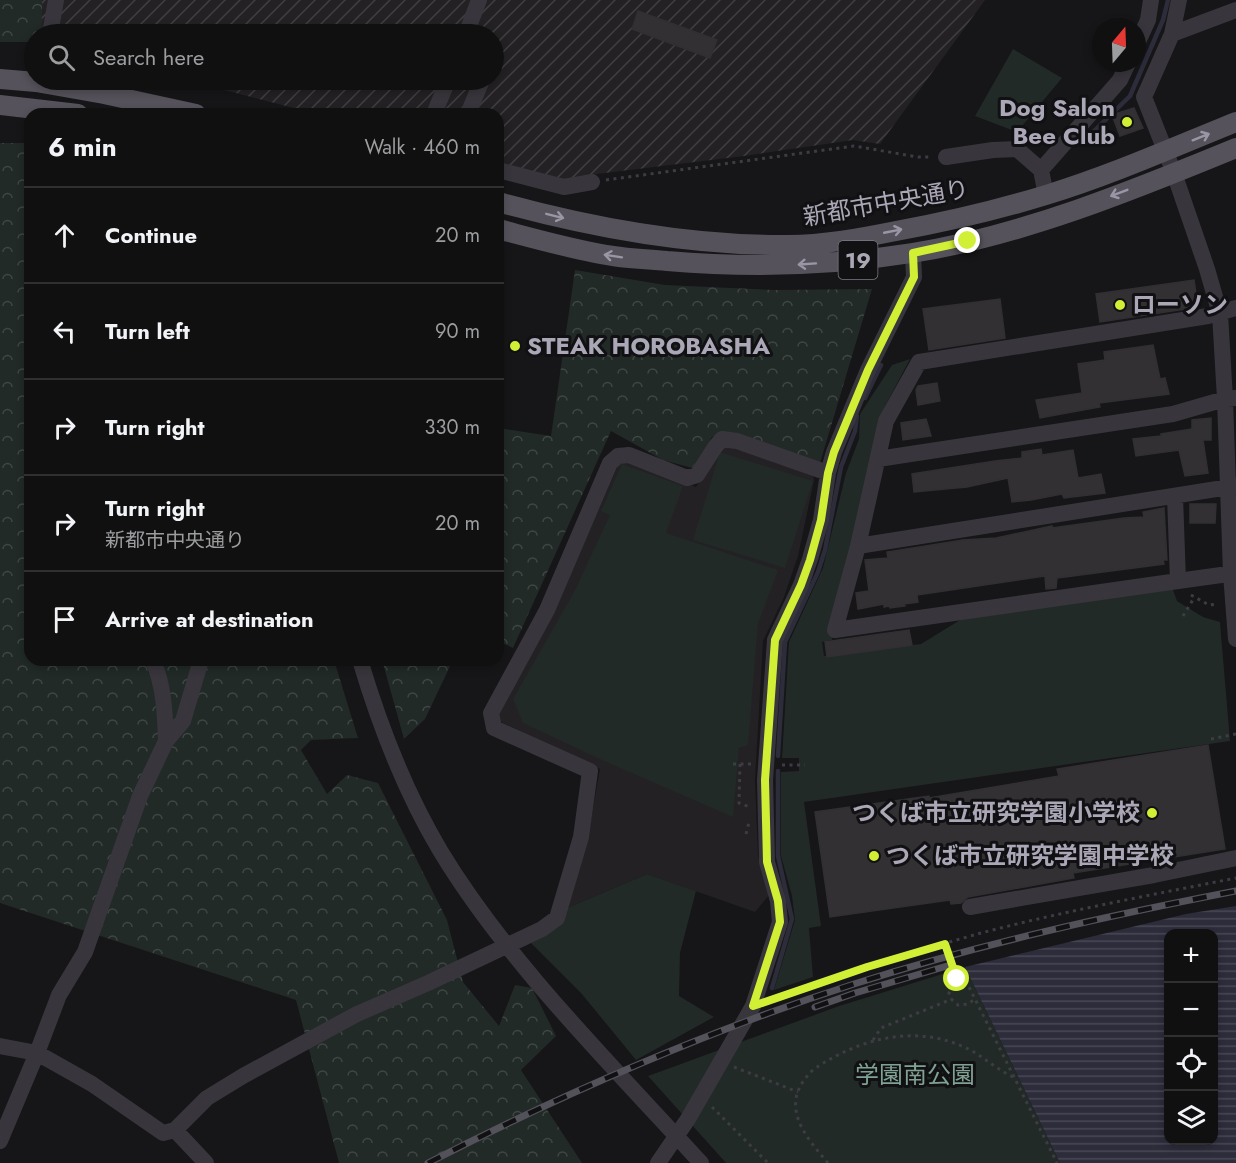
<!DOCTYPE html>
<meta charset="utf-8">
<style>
body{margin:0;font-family:Jost,"Noto Sans JP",sans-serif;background:#19191a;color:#f1f3f6}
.controls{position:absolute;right:18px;bottom:18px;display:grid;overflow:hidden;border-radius:12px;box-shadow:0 3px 9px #0003}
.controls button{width:54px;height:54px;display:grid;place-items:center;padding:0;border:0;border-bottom:2px solid #303031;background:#101011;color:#f1f3f6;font:30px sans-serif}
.compass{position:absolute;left:1092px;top:18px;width:54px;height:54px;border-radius:50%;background:#101011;box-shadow:0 3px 9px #0003;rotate:19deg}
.stop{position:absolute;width:18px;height:18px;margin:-14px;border:4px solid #d1ef35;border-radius:50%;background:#fff}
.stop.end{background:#d1ef35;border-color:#fff;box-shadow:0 2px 6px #0008}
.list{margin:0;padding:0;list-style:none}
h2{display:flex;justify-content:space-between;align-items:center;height:78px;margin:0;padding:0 24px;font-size:26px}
h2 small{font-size:20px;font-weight:400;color:#9c9d9f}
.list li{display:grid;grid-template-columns:39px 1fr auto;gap:18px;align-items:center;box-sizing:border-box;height:96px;padding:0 24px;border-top:2px solid #303031}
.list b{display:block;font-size:22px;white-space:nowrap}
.list p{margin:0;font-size:20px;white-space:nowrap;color:#9c9d9f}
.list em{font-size:20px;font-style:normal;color:#9c9d9f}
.icon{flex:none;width:33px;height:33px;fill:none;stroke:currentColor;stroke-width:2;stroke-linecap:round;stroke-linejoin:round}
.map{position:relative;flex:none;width:1236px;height:1163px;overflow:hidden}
.search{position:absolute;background:#101011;box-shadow:0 3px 9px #0003;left:24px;top:24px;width:480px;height:66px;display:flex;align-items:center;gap:15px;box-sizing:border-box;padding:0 21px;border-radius:33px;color:#9c9d9f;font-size:22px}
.panel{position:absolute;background:#101011;box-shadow:0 3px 9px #0003;left:24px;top:108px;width:480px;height:558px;border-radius:18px}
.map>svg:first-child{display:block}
.built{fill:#232124}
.industrial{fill:url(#industrial-furrows)}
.green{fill:#212a27}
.forest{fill:url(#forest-crowns)}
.water{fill:url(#water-rules);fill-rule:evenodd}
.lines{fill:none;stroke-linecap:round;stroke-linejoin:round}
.stream{stroke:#2c2c3b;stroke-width:4.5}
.building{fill:#323033;stroke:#312f33;stroke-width:1.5}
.path{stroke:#3e3c43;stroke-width:3;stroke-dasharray:3 4.5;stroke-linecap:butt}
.minor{stroke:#38363c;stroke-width:16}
.major{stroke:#55525b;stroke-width:20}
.rail-casing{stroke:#535159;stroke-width:7}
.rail{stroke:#111012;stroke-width:4.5;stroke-dasharray:14;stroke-linecap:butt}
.oneway{stroke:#9a96a5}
.route{stroke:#d1ef35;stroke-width:8}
.poi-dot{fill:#d1ef35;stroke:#111012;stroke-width:2}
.labels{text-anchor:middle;stroke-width:6;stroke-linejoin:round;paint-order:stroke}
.shield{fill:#111012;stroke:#7d7a86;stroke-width:1.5}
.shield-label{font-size:22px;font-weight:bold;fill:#aba7b7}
.poi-label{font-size:24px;font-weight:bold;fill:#aba7b7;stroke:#111012;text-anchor:start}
.street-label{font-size:24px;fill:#aba7b7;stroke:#111012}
.park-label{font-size:24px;fill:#7fa293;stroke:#111012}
</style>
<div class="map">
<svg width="1236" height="1163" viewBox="0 0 1236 1163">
<defs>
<pattern id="industrial-furrows" width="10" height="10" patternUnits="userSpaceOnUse" patternTransform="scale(1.5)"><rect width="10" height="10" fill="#232124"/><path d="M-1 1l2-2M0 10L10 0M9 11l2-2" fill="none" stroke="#403e42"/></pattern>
<pattern id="forest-crowns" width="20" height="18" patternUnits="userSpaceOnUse" patternTransform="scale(1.5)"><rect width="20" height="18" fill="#212a27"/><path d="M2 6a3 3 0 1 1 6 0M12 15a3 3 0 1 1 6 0" fill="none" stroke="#3f4644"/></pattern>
<pattern id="water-rules" width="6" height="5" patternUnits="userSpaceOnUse" patternTransform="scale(1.5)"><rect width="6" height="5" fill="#2c2c3b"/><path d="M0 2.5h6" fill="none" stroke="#484855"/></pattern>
</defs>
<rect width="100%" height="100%" fill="#161517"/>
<!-- built -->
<path class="built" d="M725,444L813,475L814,480L798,556L784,597L763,641L755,780L758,856L770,894L755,912L647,874L567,908L587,843L600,769L497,720L498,714L560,598L619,463L626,459L696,487Z"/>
<!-- industrial -->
<path class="industrial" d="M42,0H985L880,144L853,140L744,156L580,176L566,182L498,163V114H317L186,80H494V34H42Z"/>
<!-- green -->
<path class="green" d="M1013,49L1062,78L1017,132L975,116Z
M910,359L883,410L832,640L822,642L824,656L921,644L960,620L1172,587L1177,601L1203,617L1220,622L1230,741L804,802L821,926L809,928L813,977L774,990L795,920L792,896L781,856V772L799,771V758H782L789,642L823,568L846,473L859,439L860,414L892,365Z
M720,452L813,481L785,568L693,540Z
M622,464L683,486L666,533L778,570L758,624L748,745L739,748L733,817L604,761L523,723L513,699L574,592L610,515L601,511Z
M647,874L696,891L680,953L679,996L714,1017L636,1060L581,993L531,943L567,908Z
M965,967L1060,1163H726L648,1076L839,1006Z"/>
<!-- forest -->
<path class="forest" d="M0,0H42V34H34V42H0Z
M0,143H30V660H334L358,738L311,740L301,750L327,794L347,775L378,783L447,920L463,982L499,1026L515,985L532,988L556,1036L521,1070L582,1163H339L296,1000L0,903Z
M575,270L665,285L775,290L872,289L820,463L727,432L712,437L692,468L663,460L611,431L513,648L498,641V428L551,436Z
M382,660H453L425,719L404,739Z"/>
<!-- water -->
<path class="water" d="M1236,906V1163H1060L965,967L1186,914ZM1168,934H1214V1140H1168Z"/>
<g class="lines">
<!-- stream -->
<path class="stream" d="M1090,135L1130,96L1163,20L1168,0
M865,398L881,365
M778,756L785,642L818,572L825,550L841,467L855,431L857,416
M772,988L792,919L778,856V771"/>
</g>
<!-- building -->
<path class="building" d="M638,11L717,40L710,58L632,29Z
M1134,108L1143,128L1120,136L1112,115Z
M1194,280L1198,307L1100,322L1096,294Z
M1000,299L1005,338L929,350L923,309Z
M1153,345L1160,379L1165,378L1169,394L1099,403L1100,407L1040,418L1036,400L1082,393L1078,364L1105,360L1104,352Z
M937,383L940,401L918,405L916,390L918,386Z
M1211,418V440H1203L1208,473L1185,476L1179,450L1136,456L1133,439L1161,436V434L1192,429V420Z
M926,419L931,436L903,440L901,423Z
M1041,449L1042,455L1073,450L1078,478L1101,474L1105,493L1064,498L1062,494L1031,500L1012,502L1008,478L967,487L914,492L912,474L995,461L1022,458V452Z
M1190,504H1216L1215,523H1190Z
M1164,508L1167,560H1163L1164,564L1057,578L1056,588L1046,589L1045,576L917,595L918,602L904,604L905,606L890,608L889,606L884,607V604L858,609L856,593L869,591L865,560L888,558L887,552L963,540L996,538L1052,526V528L1124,518L1144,517L1143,512Z
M909,630L912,645L827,657L825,642Z
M1208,745L1225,849L1073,873L1074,878L968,897L961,903L951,904L950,900L830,917L815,812L929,796V798L1059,776L1057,769Z"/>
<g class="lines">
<!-- path -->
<path class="path" d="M606,180L854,146L918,157H932
M1191,595L1209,605L1218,604
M1183,616L1194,598
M1211,739L1236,734
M733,764H752
M740,764L739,803L750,807
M782,765H805
M746,834L749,822
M945,944L957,979L967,983L1057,1163
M957,979L953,983L949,993L952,1000L958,1005L968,1004L975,999
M771,1000C840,976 910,953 981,933C1065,911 1151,895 1236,878
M873,1040L881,1028L952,999
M734,1067L798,1092
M712,1107L768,1163
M828,1163C803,1134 777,1103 814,1069C859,1039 913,1024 964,1047C983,1055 997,1071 1016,1078"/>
<!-- minor -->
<path class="minor" d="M1179,0L1172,34L1144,97L1174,173L1207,269L1220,314L1225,399L1231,574L1236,639
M50,34L56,0
M466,34L479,0
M1172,34L1236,10
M1137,44L1148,20L1151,0
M434,114L448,80
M468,114L482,80
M946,157L993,150L1017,149L1041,170L1046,195
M498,170L564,187L592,182
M1041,170L1120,80L1128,63
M878,459L1173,414L1225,399L1235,398
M1175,496L1178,581L835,630L858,546L886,421L919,362L1208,316L1236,308
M858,546L1236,486
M1178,581L1221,575
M153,660C164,687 165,712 166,741
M360,660C380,727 405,792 441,852C509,964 613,1066 701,1163
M970,907L1154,875L1236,858
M0,1046L37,1053L92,1084L163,1133L175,1130L206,1163
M175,1130L207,1098L243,1076L357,1014L428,983L542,929L557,918L581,837L590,771L494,728L491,713L547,610L610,463L618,456L629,455L687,478L697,475L715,447L722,439L737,441L828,473
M0,1141L37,1053L59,995L85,952L140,796L166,741L183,721L201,660
M658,1163L688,1119L753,1006L780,922L778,901L767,862L765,780L775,640L801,585L810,559L821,520L828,473L834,452L868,370L914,277L913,253"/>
<!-- major -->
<path class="major" d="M0,79L36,82L104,94L196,114
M0,105L78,114
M498,202C592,228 690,246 788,245C824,245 861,238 896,231C946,222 997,210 1046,195C1109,176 1174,147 1236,122
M498,229C536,239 574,250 613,256C631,259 649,259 667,261C749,268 831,266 912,253C1021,236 1134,190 1236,148"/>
<!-- rail casing -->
<g class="rail-casing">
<path id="rail" d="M815,1007L855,993L947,966
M428,1163C565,1093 707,1031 854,984C979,944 1107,916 1236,891"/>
</g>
<!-- rail -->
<use href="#rail" class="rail"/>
</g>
<!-- one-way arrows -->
<defs><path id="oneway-shaft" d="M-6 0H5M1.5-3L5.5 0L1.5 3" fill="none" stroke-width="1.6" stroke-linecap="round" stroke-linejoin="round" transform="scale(1.5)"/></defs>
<g class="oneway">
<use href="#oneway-shaft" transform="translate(1201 137) rotate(-22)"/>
<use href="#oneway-shaft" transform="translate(1119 193) rotate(159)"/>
<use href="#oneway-shaft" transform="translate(555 216) rotate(14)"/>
<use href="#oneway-shaft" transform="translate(893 231) rotate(-11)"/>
<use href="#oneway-shaft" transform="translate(613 256) rotate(-171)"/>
<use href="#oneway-shaft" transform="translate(807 264) rotate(176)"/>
</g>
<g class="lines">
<!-- route -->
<path class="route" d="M957,979L945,944L867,967L753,1006L780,922L778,901L767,862L765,780L775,640L801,585L810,560L821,520L828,473L834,452L868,370L914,277L913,253L968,241"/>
</g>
<!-- markers -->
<g class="poi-dot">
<circle cx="1127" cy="122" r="6"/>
<circle cx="1120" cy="305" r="6"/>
<circle cx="515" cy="346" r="6"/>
<circle cx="1152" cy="813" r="6"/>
<circle cx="874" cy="856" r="6"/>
</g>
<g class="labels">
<!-- shield labels -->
<rect class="shield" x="838.5" y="241" width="39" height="38" rx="4.5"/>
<g class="shield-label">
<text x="858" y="268">19</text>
</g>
<!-- poi labels -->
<g class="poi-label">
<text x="1115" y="116" text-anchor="end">Dog Salon<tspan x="1115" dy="28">Bee Club</tspan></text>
<text x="1132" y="313">ローソン</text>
<text x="527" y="354">STEAK HOROBASHA</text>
<text x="1140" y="821" text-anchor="end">つくば市立研究学園小学校</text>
<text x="886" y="864">つくば市立研究学園中学校</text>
</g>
<!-- street labels -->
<g class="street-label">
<text transform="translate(886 203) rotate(-10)" y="8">新都市中央通り</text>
</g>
<!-- park labels -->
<g class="park-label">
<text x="915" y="1083">学園南公園</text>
</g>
</g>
</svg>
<div class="controls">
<button>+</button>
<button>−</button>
<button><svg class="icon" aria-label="locate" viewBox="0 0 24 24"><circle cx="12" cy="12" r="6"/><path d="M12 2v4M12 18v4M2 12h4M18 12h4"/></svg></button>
<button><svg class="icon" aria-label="layers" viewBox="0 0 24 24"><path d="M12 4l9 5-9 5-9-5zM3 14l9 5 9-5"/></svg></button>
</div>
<svg class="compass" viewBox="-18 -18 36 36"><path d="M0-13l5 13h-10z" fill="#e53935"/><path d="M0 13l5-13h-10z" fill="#9c9d9f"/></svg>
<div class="stop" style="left:957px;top:979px"></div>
<div class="stop end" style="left:968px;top:241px"></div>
<div class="search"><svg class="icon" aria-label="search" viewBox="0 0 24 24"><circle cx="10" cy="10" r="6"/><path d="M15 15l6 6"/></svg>Search here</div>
<section class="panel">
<h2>6 min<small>Walk · 460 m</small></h2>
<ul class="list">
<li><svg class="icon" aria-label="ahead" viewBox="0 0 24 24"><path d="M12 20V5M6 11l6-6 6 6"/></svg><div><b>Continue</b></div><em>20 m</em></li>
<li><svg class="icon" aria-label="left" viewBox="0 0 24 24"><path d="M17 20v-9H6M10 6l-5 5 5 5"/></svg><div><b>Turn left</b></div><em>90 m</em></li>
<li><svg class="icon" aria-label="right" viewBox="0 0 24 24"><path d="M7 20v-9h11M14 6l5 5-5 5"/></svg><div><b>Turn right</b></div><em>330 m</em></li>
<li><svg class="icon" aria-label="right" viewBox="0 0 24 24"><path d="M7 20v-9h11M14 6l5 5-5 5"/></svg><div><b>Turn right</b><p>新都市中央通り</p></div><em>20 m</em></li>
<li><svg class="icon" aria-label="arrive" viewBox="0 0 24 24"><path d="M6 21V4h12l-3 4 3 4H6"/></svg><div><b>Arrive at destination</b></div></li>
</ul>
</section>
</div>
